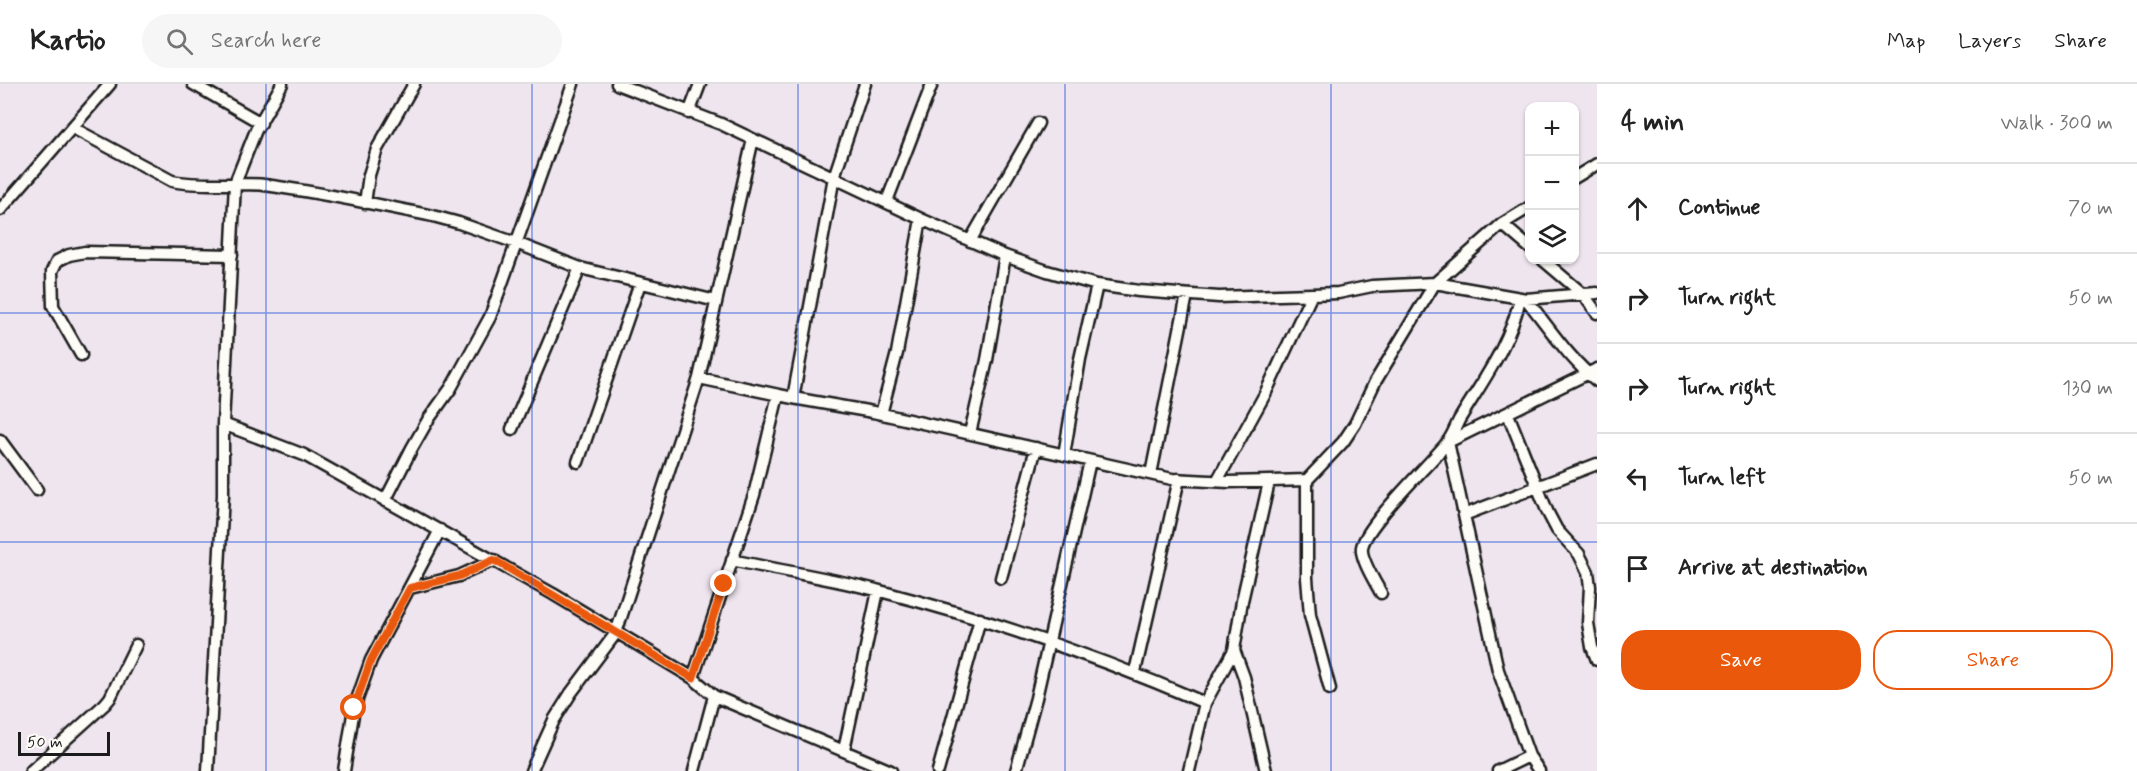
<!DOCTYPE html>
<meta charset="utf-8">
<style>
body{margin:0;font-family:Mynerve,sans-serif;background:#f6f6f6;color:#222}
.controls{position:absolute;right:18px;top:18px;display:grid;overflow:hidden;border-radius:12px;box-shadow:0 2px 4px #0004}
.controls button{width:54px;height:54px;display:grid;place-items:center;padding:0;border:0;border-bottom:2px solid #e0e0e0;background:#fff;color:#222;font:30px sans-serif}
.scale{position:absolute;left:18px;bottom:15px;width:92px;box-sizing:border-box;padding-left:6px;border:3px solid #1c1c1c;border-top:0;font-size:16px;line-height:21px;white-space:nowrap;color:#1c1c1c;-webkit-text-stroke:4px #fdfcf7;paint-order:stroke}
.stop{position:absolute;width:18px;height:18px;margin:-14px;border:4px solid #ea580c;border-radius:50%;background:#fff}
.stop.end{background:#ea580c;border-color:#fff;box-shadow:0 2px 6px #0008}
.list{margin:0;padding:0;list-style:none}
h2{display:flex;justify-content:space-between;align-items:center;height:78px;margin:0;padding:0 24px;font-size:26px}
h2 small{font-size:20px;font-weight:400;color:#767676}
.list li{display:grid;grid-template-columns:39px 1fr auto;gap:18px;align-items:center;box-sizing:border-box;height:90px;padding:0 24px;border-top:2px solid #e0e0e0}
.list b{display:block;font-size:22px;white-space:nowrap}
.list em{font-size:20px;font-style:normal;color:#767676}
.actions{display:flex;gap:12px;padding:18px 24px}
.actions a{flex:1;padding:14px 0;border:2px solid #ea580c;border-radius:24px;text-align:center;font-size:21px;color:#ea580c}
.actions .main{background:#ea580c;color:#fff}
.icon{flex:none;width:33px;height:33px;fill:none;stroke:currentColor;stroke-width:2;stroke-linecap:round;stroke-linejoin:round}
.map{position:relative;flex:none;width:1597px;height:687px;overflow:hidden}
header{display:flex;align-items:center;gap:36px;box-sizing:border-box;height:84px;padding:0 30px;background:#fff;border-bottom:2px solid #e0e0e0}
header strong{font-size:28px}
nav{display:flex;gap:33px;margin-inline-start:auto;font-size:21px}
.search{width:420px;height:54px;background:#f6f6f6;display:flex;align-items:center;gap:15px;box-sizing:border-box;padding:0 21px;border-radius:33px;color:#767676;font-size:22px}
main{display:flex}
aside{flex:1;background:#fff}
.map>svg:first-child{display:block}
.lines{fill:none;stroke-linecap:round;stroke-linejoin:round}
.minor-casing{stroke:#1c1c1c;stroke-width:15}
.minor{stroke:#fdfcf7;stroke-width:10}
.route{stroke:#ea580c;stroke-width:8}
.grid{fill:none;stroke:#1d4ed8;stroke-width:1.5;stroke-opacity:0.55}
</style>
<header>
<strong>Kartio</strong>
<div class="search"><svg class="icon" aria-label="search" viewBox="0 0 24 24"><circle cx="10" cy="10" r="6"/><path d="M15 15l6 6"/></svg>Search here</div>
<nav><a>Map</a><a>Layers</a><a>Share</a></nav>
</header>
<main>
<div class="map">
<svg width="1597" height="687" viewBox="0 0 1597 687">
<rect width="100%" height="100%" fill="#efe5ef"/>
<filter id="ink" filterUnits="userSpaceOnUse"><feTurbulence type="fractalNoise" baseFrequency=".0167" numOctaves="2"/><feDisplacementMap in="SourceGraphic" scale="12" xChannelSelector="R" yChannelSelector="G"/><feConvolveMatrix kernelMatrix="1 2 1 2 8 2 1 2 1" color-interpolation-filters="sRGB"/></filter>
<g filter="url(#ink)">
<g class="lines">
<!-- minor casing -->
<g class="minor-casing">
<path id="minor" d="M193,0L261,39
M617,0L721,40L921,135L1005,172L1047,187L1097,201L1139,207L1219,213L1312,210L1338,209L1372,202L1435,199L1526,215L1597,209
M689,29L700,0
M73,44L172,97C202,103 234,98 264,101C321,108 377,121 433,132L459,139L516,159L580,184L716,217
M1574,94L1597,80
M887,117L932,0
M365,119L369,91L377,65L414,0
M0,126L110,0
M1502,140L1530,164
M970,157L1038,39
M1543,176L1583,210L1597,229
M1526,215C1548,242 1569,275 1597,297
M81,271L53,222L52,187L57,177L69,171L85,168L232,171
M699,294L793,314L873,328L1172,395L1229,398L1307,396L1343,358L1355,340L1375,298L1435,199L1502,140L1530,123
M793,314L834,93L865,0
M881,330L897,269L921,135
M1508,330L1548,429L1557,446L1579,470L1588,488L1590,503L1588,539L1592,563L1597,576
M223,340L304,371L553,510L693,594L714,612L891,687
M512,345L580,184
M970,349L987,276L1005,172
M0,356L37,406
M1064,371L1080,275L1097,201
M578,378L640,199
M1151,390L1187,211
M1307,396V494L1310,531L1330,605
M1217,397L1265,310L1312,210
M385,417L412,364L428,336L451,304L490,233L573,0
M1464,431L1597,380
M732,476C781,487 831,494 880,507C991,536 1099,573 1205,619
M1001,494L1036,364
M410,504L459,492L494,476
M1381,509C1375,498 1360,474 1362,463C1367,440 1428,382 1446,360C1452,353 1455,344 1459,336C1482,298 1511,259 1520,214
M1234,566L1244,593L1266,687
M1135,588L1179,395
M693,594L754,411L778,311
M844,666L878,507
M31,687L105,620L110,614L136,561
M208,687L223,411V340L235,99L256,46L282,0
M344,687L354,624L371,576L440,446
M531,687L554,636L571,609L616,549L699,294L753,55
M694,687L714,612
M938,687L980,535
M1016,687L1036,614L1090,377
M1189,687L1205,619L1234,566L1242,517L1269,398
M1498,687L1529,672
M1539,687L1529,672L1498,586L1448,358L1597,285"/>
</g>
<!-- minor -->
<use href="#minor" class="minor"/>
</g>
</g>
<g class="lines" filter="url(#ink)">
<!-- route -->
<path class="route" d="M354,624L371,576L410,504L459,492L494,476L693,594L724,500"/>
</g>
<!-- grid -->
<path class="grid" d="M266,0V687M532,0V687M798,0V687M1065,0V687M1331,0V687M0,229H1597M0,458H1597"/>
</svg>
<div class="controls">
<button>+</button>
<button>−</button>
<button><svg class="icon" aria-label="layers" viewBox="0 0 24 24"><path d="M12 4l9 5-9 5-9-5zM3 14l9 5 9-5"/></svg></button>
</div>
<div class="scale">50 m</div>
<div class="stop" style="left:354px;top:624px"></div>
<div class="stop end" style="left:724px;top:500px"></div>
</div>
<aside>
<h2>4 min<small>Walk · 300 m</small></h2>
<ul class="list">
<li><svg class="icon" aria-label="ahead" viewBox="0 0 24 24"><path d="M12 20V5M6 11l6-6 6 6"/></svg><div><b>Continue</b></div><em>70 m</em></li>
<li><svg class="icon" aria-label="right" viewBox="0 0 24 24"><path d="M7 20v-9h11M14 6l5 5-5 5"/></svg><div><b>Turn right</b></div><em>50 m</em></li>
<li><svg class="icon" aria-label="right" viewBox="0 0 24 24"><path d="M7 20v-9h11M14 6l5 5-5 5"/></svg><div><b>Turn right</b></div><em>130 m</em></li>
<li><svg class="icon" aria-label="left" viewBox="0 0 24 24"><path d="M17 20v-9H6M10 6l-5 5 5 5"/></svg><div><b>Turn left</b></div><em>50 m</em></li>
<li><svg class="icon" aria-label="arrive" viewBox="0 0 24 24"><path d="M6 21V4h12l-3 4 3 4H6"/></svg><div><b>Arrive at destination</b></div></li>
</ul>
<div class="actions"><a class="main">Save</a><a>Share</a></div>
</aside>
</main>
